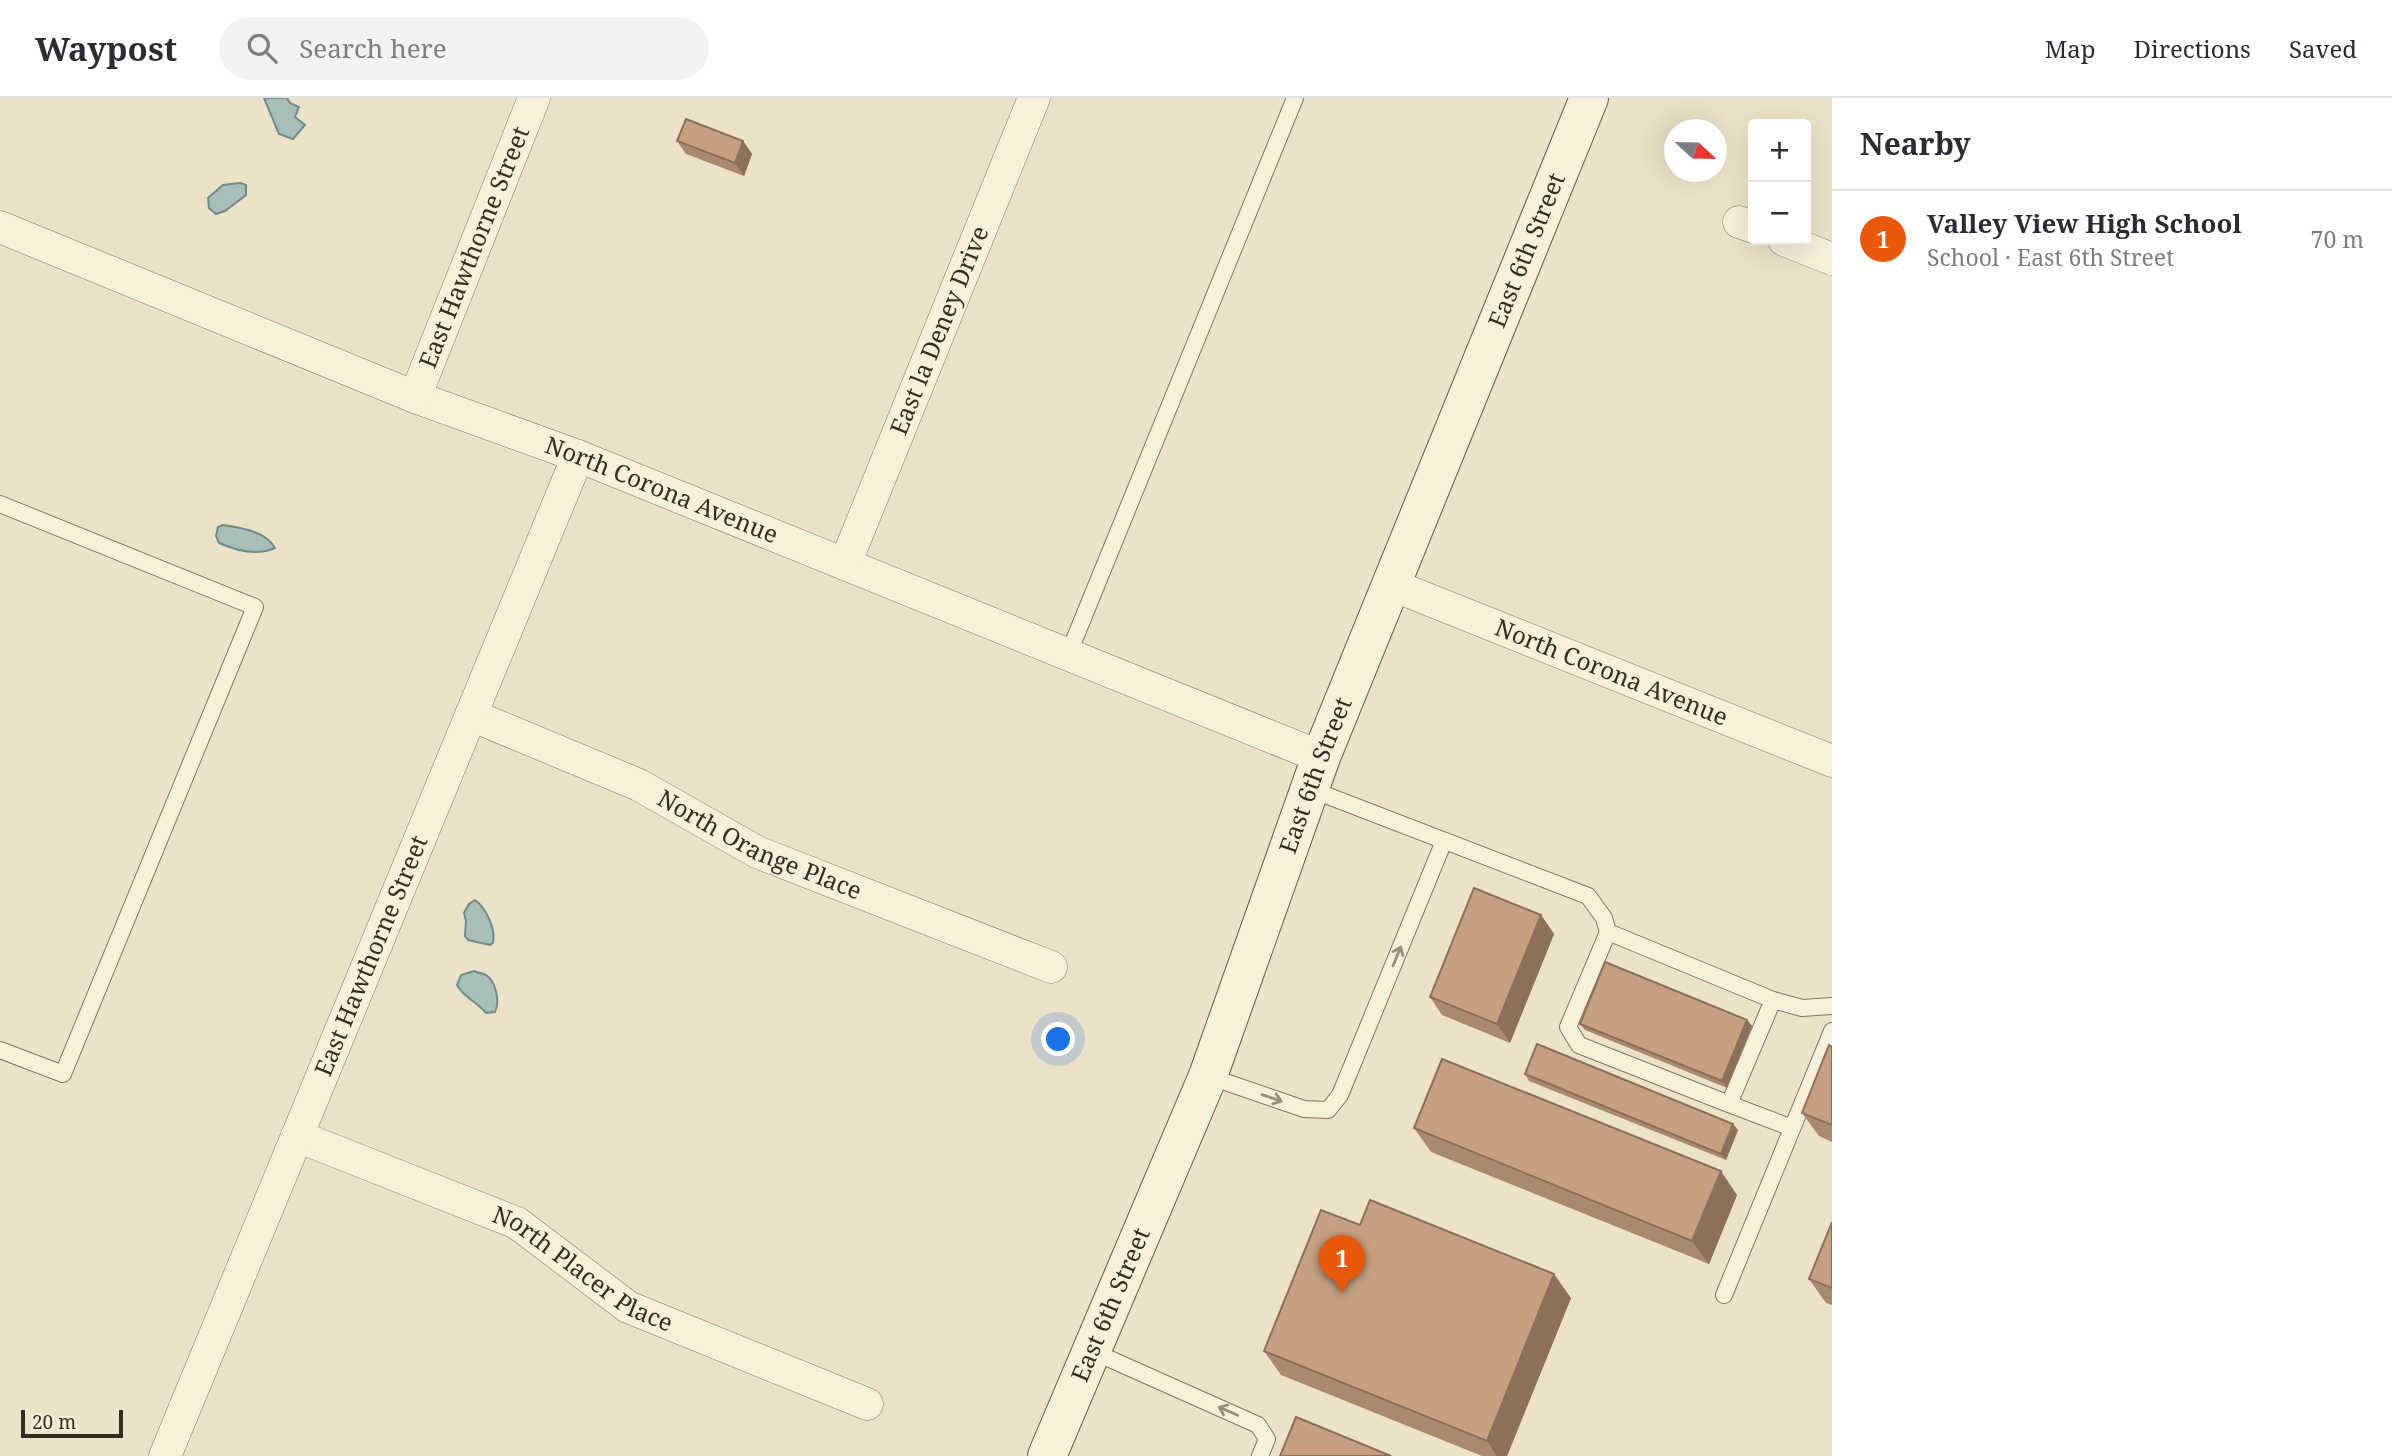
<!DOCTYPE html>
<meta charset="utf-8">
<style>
body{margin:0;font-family:"Noto Serif",serif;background:#f2f2f3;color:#2b2b33}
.controls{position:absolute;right:21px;top:21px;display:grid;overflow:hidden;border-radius:7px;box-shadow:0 7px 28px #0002}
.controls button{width:63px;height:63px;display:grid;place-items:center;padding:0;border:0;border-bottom:2px solid #e1e1e2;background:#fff;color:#2b2b33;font:35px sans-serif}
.compass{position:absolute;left:1664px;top:21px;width:63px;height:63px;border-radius:50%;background:#fff;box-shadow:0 7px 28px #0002;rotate:112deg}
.scale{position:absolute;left:21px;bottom:18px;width:102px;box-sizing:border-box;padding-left:7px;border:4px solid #372c21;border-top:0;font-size:19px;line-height:24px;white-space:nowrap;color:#372c21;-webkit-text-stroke:5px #f3ecd7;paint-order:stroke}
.you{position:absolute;left:1059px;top:942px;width:24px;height:24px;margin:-18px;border:5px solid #fff;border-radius:50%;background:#1a73e8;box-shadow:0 0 0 10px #1a73e833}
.badge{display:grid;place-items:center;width:46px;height:46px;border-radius:50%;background:#ea580c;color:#fff;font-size:23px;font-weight:700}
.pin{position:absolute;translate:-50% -58px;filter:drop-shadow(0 2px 4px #0008)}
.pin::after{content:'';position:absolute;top:37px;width:24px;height:21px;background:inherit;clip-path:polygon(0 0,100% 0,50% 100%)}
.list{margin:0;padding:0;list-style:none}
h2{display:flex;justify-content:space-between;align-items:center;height:91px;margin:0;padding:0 28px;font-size:30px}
h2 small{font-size:23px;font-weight:400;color:#7c7c81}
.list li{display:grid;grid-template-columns:46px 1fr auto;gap:21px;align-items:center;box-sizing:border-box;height:98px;padding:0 28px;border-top:2px solid #e1e1e2}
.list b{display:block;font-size:26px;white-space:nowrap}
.list p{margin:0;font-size:23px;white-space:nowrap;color:#7c7c81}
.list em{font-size:23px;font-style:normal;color:#7c7c81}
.icon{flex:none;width:38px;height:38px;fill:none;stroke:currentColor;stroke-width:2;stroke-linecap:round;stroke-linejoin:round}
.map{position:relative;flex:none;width:1832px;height:1358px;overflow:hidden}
header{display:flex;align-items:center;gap:42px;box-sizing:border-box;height:98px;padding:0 35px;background:#fff;border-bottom:2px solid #e1e1e2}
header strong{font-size:33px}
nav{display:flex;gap:38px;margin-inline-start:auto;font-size:24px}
.search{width:490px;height:63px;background:#f2f2f3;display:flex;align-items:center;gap:18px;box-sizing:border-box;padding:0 24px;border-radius:38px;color:#7c7c81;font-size:26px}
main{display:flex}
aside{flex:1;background:#fff}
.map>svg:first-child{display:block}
.water{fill:#a8bfb9;stroke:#6f8d87;stroke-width:2}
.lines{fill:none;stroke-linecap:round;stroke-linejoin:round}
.service-casing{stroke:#85745e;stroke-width:18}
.minor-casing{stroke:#85745e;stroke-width:33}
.secondary-casing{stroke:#675641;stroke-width:40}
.service{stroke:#f6efda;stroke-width:16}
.minor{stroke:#f6efda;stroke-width:32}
.secondary{stroke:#f6efda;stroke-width:38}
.wall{fill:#aa8a6f}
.shaded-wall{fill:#8b705a}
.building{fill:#c6a081;stroke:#8b705a;stroke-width:2}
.oneway{stroke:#968e7e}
.labels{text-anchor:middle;stroke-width:5;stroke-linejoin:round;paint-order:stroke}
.street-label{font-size:24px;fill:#372c21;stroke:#f3ecd7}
</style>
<header>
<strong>Waypost</strong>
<div class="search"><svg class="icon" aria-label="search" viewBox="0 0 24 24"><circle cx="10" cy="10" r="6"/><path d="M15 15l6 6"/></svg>Search here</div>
<nav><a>Map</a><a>Directions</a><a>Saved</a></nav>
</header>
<main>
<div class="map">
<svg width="1832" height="1358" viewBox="0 0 1832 1358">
<rect width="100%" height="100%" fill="#ebe2c8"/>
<!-- water -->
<path class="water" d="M264,0H287L290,5L299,9L295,19L305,27L293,41L279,36Z
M240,85L246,87V97L225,113L216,116L209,110L208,100L223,87Z
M223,427C241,430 266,433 275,450C257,458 237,453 219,445L216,438L218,429Z
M475,802C486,810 496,831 493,845L490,847L468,842L465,838L466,823L464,815L469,806Z
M474,873C478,875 482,875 486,877C496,883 500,904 495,914L486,915C476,903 465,901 457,887L461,877Z"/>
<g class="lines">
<!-- service casing -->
<g class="service-casing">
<path id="service" d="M0,406L255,509L63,976L0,952
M1068,557L1295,0
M1310,691L1588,798L1604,820L1608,834L1773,902L1802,910L1832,908
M1608,834L1568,929L1579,947L1729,1006L1773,902
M1208,978L1304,1011L1328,1012L1340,997L1444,743
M1729,1006L1792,1030
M1724,1197L1832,933
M1092,1253L1258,1327L1267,1341L1260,1358"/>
</g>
<!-- minor casing -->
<g class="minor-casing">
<g id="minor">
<path d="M1739,124L1753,129"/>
<path id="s1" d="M0,129L415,299L578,358L1321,659"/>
<path d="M1784,142L1832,161"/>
<path id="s2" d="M415,299L534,0"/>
<path id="s3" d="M845,466L1034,0"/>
<path id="s4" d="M1392,487L1832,663"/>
<path id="s5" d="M471,617L639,687L757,754L1051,869"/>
<path id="s6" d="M297,1038L517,1125L628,1209L867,1306"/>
<path id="s7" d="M165,1358L578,358"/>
</g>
</g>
<!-- secondary casing -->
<g class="secondary-casing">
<g id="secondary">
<path id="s8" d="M1047,1358L1208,978L1321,659L1589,0"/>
</g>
</g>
<!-- service -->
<use href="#service" class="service"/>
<!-- minor -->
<use href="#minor" class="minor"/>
<!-- secondary -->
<use href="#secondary" class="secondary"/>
</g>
<!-- wall -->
<path class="wall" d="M677,43H743L752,56L744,78L686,56Z
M1541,817L1554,836L1510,945L1442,917L1430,899Z
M1747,922L1752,928L1727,990L1585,932L1580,926Z
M1832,949V1044L1819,1038L1802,1015Z
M1525,976L1738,1032L1726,1062L1529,983Z
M1414,1030L1737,1097L1709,1166L1431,1054Z
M1832,1124V1207L1826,1205L1809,1181Z
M1360,1127L1571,1200L1507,1358H1482L1281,1277L1264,1253Z"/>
<!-- shaded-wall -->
<path class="shaded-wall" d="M743,43L752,56L744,78L735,65Z
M1541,817L1554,836L1510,945L1497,926Z
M1747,922L1752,928L1727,990L1722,983Z
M1733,1026L1738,1032L1726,1062L1721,1056Z
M1721,1073L1737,1097L1709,1166L1692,1143Z
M1554,1176L1571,1200L1507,1358H1497L1487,1343Z"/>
<!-- building -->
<path class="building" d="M686,21L743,43L735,65L677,43Z
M1474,790L1541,817L1497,926L1430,899Z
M1605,864L1747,922L1722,983L1580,926Z
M1537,946L1733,1026L1721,1056L1525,976Z
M1829,947L1832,949V1027L1802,1015Z
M1442,961L1721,1073L1692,1143L1414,1030Z
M1370,1102L1554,1176L1487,1343L1264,1253L1321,1112L1360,1127Z
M1832,1124V1190L1809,1181Z
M1296,1319L1391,1358H1280Z"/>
<!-- one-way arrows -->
<defs><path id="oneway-shaft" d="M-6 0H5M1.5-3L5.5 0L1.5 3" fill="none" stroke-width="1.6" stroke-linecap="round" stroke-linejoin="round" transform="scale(1.75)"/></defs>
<g class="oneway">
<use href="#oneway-shaft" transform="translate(1397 858) rotate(-68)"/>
<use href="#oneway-shaft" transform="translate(1272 1000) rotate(19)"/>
<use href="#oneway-shaft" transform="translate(1228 1313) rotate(-156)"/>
</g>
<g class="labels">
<!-- street labels -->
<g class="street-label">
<text dy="8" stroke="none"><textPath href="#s2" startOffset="161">East Hawthorne Street</textPath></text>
<text dy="8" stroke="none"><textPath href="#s8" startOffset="1298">East 6th Street</textPath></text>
<text dy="8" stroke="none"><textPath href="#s3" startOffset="252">East la Deney Drive</textPath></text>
<text dy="8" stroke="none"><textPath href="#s1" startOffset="712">North Corona Avenue</textPath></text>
<text dy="8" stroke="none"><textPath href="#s4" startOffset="236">North Corona Avenue</textPath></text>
<text dy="8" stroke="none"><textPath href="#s8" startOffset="732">East 6th Street</textPath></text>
<text dy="8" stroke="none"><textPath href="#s5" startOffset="317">North Orange Place</textPath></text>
<text dy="8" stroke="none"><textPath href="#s7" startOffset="541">East Hawthorne Street</textPath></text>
<text dy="8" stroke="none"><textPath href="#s6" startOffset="317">North Placer Place</textPath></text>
<text dy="8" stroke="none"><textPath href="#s8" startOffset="164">East 6th Street</textPath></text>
</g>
</g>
</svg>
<div class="controls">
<button>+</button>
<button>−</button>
</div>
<svg class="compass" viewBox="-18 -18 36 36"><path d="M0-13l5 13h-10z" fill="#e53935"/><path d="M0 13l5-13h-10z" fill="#7c7c81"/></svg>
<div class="scale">20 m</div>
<div class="you"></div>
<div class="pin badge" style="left:1342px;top:1195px">1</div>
</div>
<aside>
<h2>Nearby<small></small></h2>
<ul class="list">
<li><span class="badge">1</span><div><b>Valley View High School</b><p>School · East 6th Street</p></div><em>70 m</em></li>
</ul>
</aside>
</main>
